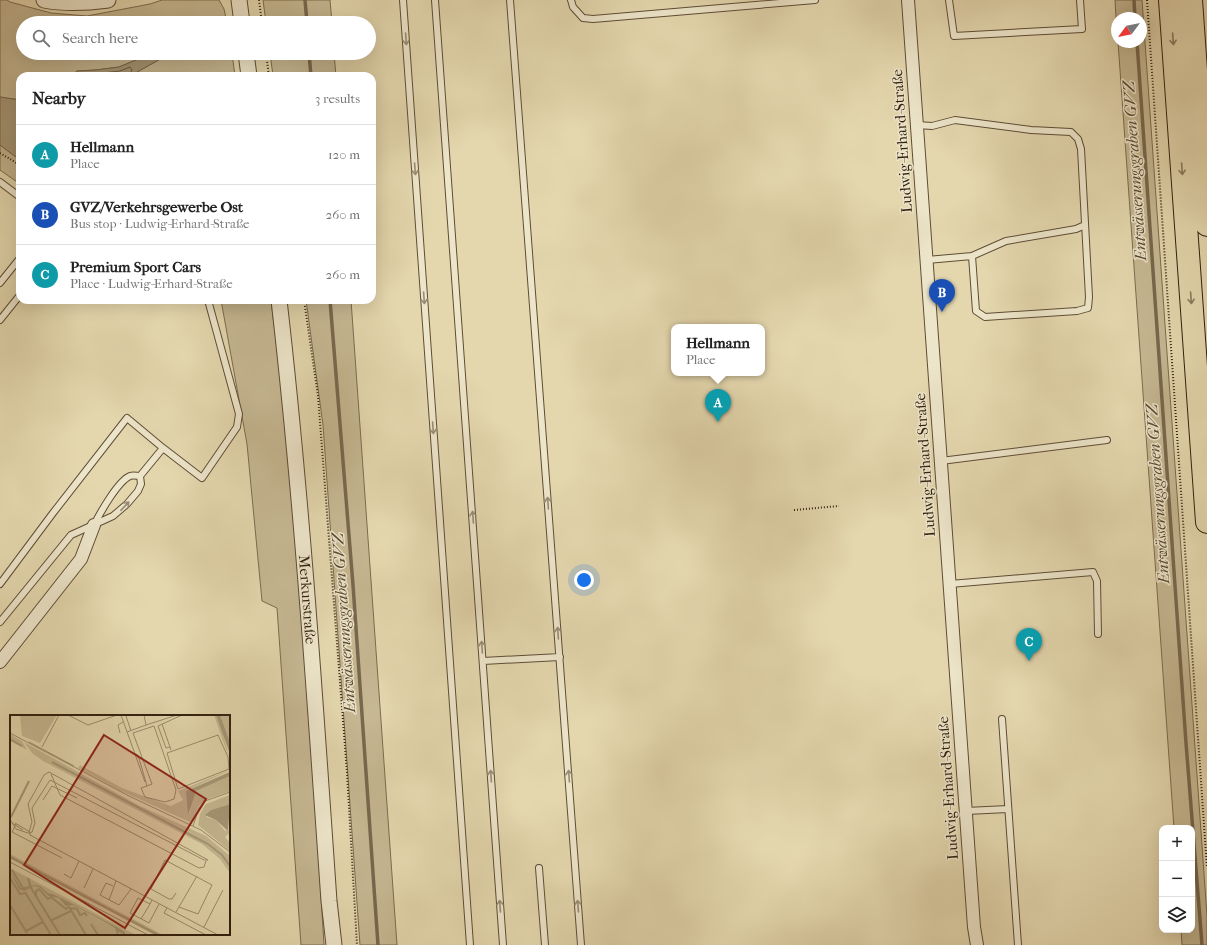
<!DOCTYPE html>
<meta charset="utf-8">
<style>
body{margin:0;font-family:"IM FELL French Canon",serif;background:#f2f2f2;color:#222}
.controls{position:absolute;right:12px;bottom:12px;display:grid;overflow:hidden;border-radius:8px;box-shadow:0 4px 16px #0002}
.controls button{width:36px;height:36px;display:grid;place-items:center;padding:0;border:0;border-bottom:1px solid #e0e0e0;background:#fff;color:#222;font:20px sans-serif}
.compass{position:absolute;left:1111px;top:12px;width:36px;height:36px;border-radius:50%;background:#fff;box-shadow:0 4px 16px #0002;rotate:238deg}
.you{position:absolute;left:584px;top:580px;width:14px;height:14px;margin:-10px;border:3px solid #fff;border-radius:50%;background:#1a73e8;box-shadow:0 0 0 6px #1a73e833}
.badge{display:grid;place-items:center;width:26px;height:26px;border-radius:50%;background:#0b8043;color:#fff;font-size:13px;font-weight:700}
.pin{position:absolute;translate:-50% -33px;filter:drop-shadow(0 1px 2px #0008)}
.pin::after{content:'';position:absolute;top:21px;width:14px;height:12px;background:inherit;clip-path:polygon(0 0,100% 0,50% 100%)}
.popup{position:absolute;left:671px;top:324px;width:94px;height:52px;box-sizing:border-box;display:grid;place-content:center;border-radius:8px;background:#fff;filter:drop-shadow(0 1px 3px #0005);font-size:13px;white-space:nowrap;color:#767676}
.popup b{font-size:15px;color:#222}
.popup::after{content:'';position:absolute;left:50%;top:100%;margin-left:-8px;border:8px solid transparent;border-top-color:#fff}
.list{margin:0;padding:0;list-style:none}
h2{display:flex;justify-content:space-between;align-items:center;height:52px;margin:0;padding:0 16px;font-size:17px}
h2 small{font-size:13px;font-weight:400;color:#767676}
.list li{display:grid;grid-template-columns:26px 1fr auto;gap:12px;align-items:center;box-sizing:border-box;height:60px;padding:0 16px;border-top:1px solid #e0e0e0}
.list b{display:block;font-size:15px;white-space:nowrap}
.list p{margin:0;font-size:13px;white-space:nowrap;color:#767676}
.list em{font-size:13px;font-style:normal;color:#767676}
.icon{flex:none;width:22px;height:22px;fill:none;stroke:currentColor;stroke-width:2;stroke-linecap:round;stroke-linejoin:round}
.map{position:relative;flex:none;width:1207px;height:945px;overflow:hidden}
.search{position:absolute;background:#fff;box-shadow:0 4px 16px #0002;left:16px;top:16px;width:360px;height:44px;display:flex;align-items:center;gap:10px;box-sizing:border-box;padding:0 14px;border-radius:22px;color:#767676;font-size:15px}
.panel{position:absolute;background:#fff;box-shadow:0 4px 16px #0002;left:16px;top:72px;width:360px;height:232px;border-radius:12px}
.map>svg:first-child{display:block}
.green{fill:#c6b893;stroke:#7c6c50}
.water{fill:#a79878;stroke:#78684e}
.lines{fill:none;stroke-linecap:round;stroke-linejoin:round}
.shore{stroke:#6c5c43;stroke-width:1}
.stream{stroke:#78684e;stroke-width:3.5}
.service-casing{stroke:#5e4d36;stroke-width:8}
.minor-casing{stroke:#5e4d36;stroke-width:14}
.tertiary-casing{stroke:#5e4d36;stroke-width:17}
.motorway-casing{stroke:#311f0e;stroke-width:24}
.path{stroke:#311f0e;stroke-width:2;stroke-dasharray:1 2;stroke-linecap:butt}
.service{stroke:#ede5ca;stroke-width:6}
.minor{stroke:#ede5ca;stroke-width:12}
.tertiary{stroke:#ede5ca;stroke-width:15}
.motorway{stroke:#e4d7ae;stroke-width:22}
.oneway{stroke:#988c75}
.oneway2{stroke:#8a7b5e}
.labels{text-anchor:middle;stroke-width:3;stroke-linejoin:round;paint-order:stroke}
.street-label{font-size:15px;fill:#311f0e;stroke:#ede5ca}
.water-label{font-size:16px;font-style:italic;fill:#5a4933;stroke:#ede5ca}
.inset-river{fill:none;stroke:#a79878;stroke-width:2}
.inset-road{fill:none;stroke:#9c8d6e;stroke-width:1}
.view{fill:#8f2418;fill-opacity:0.15;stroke:#8f2418;stroke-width:2}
.inset-edge{fill:none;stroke:#311f0e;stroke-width:2}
</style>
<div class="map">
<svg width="1207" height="945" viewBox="0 0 1207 945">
<rect width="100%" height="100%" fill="#e4d7ae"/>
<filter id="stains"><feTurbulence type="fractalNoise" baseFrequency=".005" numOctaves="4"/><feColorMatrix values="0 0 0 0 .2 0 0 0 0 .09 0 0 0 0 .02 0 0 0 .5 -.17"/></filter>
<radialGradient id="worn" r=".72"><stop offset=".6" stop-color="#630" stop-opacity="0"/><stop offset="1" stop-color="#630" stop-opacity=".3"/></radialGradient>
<!-- green -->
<path class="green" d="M0,0H7L10,2L51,13L87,16L150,4L162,0H219L224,9L227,23H23V53H153L119,67L96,70L77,71L71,76H20V100L0,97Z
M263,0H330L332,23H266Z
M1115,0H1142L1207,916V945H1182L1181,930H1192V828H1174L1118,42H1141V18H1117V34Z
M171,53H232L235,76H130Z
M270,53H334L336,76H273Z
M0,145L20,160V184L0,170Z
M221,300H271C298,514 311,730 324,945H301L277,608L262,601L247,444Z
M306,300H351L397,945H360L323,425Z"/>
<!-- water -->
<path class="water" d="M153,53H171L130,76H71L77,71L96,70L119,67Z
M0,97L20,100V160L0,145Z"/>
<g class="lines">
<!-- shore -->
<path class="shore" d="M77,76L120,71L130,67L132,70L129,76"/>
<!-- stream -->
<path class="stream" d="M305,0L307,23
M1134,0L1135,18
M1137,42L1186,743L1202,945
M309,53L311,76
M330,300L353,585L378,945"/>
<!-- service casing -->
<g class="service-casing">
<path id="service" d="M403,0L470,945
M435,0L503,945
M510,0L581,945
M571,0L573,7L583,18L593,19L815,0
M949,0L954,36L1082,29L1080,0
M917,125L932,126L955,120L1031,130L1071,132L1078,139L1081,149L1089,297L1088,308L1077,311L985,317L976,311L972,256
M0,182L20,197
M927,260L972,256L1006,241L1076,229L1085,225
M0,283L20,258
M0,320L20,295
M941,461L1107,440
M94,525C100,513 118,481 130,476C133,475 137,476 140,476
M0,584L53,513L127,418L163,448L202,478L237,427L239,414L208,300
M950,584L1093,572L1097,581L1098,634
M0,622L71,535L113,516L127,504L138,491L141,484L140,476L163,448
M483,661L560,657
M1002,719L1018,945
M966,811L1008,809
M539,868L545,945"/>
</g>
<!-- minor casing -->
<g class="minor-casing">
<path id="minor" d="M908,0L974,927L977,945
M0,662L81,559L94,525"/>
</g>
<!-- tertiary casing -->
<g class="tertiary-casing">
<g id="tertiary">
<path d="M44,0C66,4 86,3 108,0"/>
<path d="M239,0L242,23"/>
<path d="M246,53L249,76"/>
<path id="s1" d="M279,300C302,500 315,700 329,901L334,945"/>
</g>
</g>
<!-- motorway casing -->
<g class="motorway-casing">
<path id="motorway" d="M1170,0L1207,522
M1191,0L1207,225"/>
</g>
<!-- path -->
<path class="path" d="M259,0L262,23
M1147,0L1207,868
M266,53L269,76
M0,153L20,165
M304,300L318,396L347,773L357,945
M794,510L839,506"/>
<!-- service -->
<use href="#service" class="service"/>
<!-- minor -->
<use href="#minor" class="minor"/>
<!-- tertiary -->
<use href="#tertiary" class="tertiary"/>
<!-- motorway -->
<use href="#motorway" class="motorway"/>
</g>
<!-- one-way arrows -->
<defs><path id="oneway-shaft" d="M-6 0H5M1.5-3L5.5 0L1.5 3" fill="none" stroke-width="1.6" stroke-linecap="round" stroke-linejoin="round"/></defs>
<g class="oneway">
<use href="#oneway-shaft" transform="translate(406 39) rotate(86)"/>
<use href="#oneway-shaft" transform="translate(415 169) rotate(86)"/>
<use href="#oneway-shaft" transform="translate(424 298) rotate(86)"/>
<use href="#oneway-shaft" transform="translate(433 428) rotate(86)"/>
<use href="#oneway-shaft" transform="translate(548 503) rotate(-94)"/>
<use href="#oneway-shaft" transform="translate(125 506) rotate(-47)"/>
<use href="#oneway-shaft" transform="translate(473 517) rotate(-94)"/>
<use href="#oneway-shaft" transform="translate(558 633) rotate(-94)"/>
<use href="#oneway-shaft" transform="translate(482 647) rotate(-94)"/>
<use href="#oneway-shaft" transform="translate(491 776) rotate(-94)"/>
<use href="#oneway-shaft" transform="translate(569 776) rotate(-94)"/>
<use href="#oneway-shaft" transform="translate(500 906) rotate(-94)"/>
<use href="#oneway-shaft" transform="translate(578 906) rotate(-94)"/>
</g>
<g class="oneway2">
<use href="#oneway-shaft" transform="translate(1173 39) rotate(86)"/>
<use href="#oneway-shaft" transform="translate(1182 169) rotate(86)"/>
<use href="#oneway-shaft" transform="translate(1191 298) rotate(86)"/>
</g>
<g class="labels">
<!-- street labels -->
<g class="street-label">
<text transform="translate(902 141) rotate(-94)" y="5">Ludwig-Erhard-Straße</text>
<text transform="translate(925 465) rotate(-94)" y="5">Ludwig-Erhard-Straße</text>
<text dy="5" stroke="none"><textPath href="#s1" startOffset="301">Merkurstraße</textPath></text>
<text transform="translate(948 788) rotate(-94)" y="5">Ludwig-Erhard-Straße</text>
</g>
<!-- water labels -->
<g class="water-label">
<text transform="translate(1134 171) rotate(-94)" y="6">Entwässerungsgraben GVZ</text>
<text transform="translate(1157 494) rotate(-94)" y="6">Entwässerungsgraben GVZ</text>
<text transform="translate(343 623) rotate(-94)" y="6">Entwässerungsgraben GVZ</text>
</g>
</g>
<!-- overview -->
<g transform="translate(10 715)">
<rect width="220" height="220" fill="#e4d7ae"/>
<path d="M10,0H47L30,28L12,21ZM204,0H206L212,16L220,45ZM210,0H219L220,3V27ZM0,19L12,26L17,35L0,26ZM14,27L128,90L196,121L220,141V158L210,144L192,129L33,46L22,38ZM70,50L112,73L161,91L173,85L168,76L220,55L176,76L179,100L183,79L188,75L220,61V76L195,85L188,92L184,105L180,107L109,75L68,53ZM220,80V89L201,95L196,102L206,105L215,116L220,115V120L218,119L215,122L220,128V136L188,110L190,99L196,89ZM0,139L153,220H145L0,143ZM0,153L126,220H0Z" fill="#c6b893"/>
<path d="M206,0H210L220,27V39ZM220,57V61L186,76L178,100L176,76ZM220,89L218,116L206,105L195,100L201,95ZM0,156L11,173L25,170L30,171L38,178L45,180L107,212L115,217V220L109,217L107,220L105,213L90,204L63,190L56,191L49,183L39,181L29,172L24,171L14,176L10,174V176Z" fill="#a79878"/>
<path class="inset-river" d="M0,24L12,31M42,47L198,129L212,140L220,151M1,102L19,66M0,142L148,220M2,155L13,173M0,163L10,179L16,178M18,163L21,173L50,220M15,177L41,220M26,181V176L29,174L38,184L41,182L56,194L59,192L76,220M0,190L17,218M61,193L67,194L70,200L75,198L77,201M42,205L61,196M81,209L88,220M16,216L33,207"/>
<path class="inset-road" d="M58,0L78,10L107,0M111,0L135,67M120,0L116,1L121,16M152,9L160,32M136,10L167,0M117,17L136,10L134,0M0,18L119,81L191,115L220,137M110,18L108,10L113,7M208,20L218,42L219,54L168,74L157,38ZM19,27L64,51M32,32L49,0M161,35L160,32L156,33L148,11L172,0M124,38L128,40L137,71L142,69L123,18L144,11L166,75L164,84L155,87L135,82L131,73L137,71M41,59L50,80L189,153L194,152L196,146M33,85L42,71L67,83M1,106L6,114L18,118H20L22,117L25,108L22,93L40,65L194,145H198L39,57L34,60L18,89L22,107L19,117L20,118V120L21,121M2,108L13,115M5,108L20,117M6,109L2,117L52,143M183,111L189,93L195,86L220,77M20,120L208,220M0,147L138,220M54,159L61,163L69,146M103,171L96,168L90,180L109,190L121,174M74,173L83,154M166,178L162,184H159L141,174L155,145L202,170L188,199L169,192M99,185L106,166M142,185L140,189L128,183L120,198L139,208L149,189M157,193L154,198L196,220M166,197L187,161M131,204L140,189M194,212L213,175"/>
<path class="view" d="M94,20L196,84L115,213L14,150Z"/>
<rect width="220" height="220" class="inset-edge"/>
</g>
<rect width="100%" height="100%" filter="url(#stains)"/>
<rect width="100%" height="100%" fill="url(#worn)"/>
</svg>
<div class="controls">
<button>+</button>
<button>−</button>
<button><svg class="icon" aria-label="layers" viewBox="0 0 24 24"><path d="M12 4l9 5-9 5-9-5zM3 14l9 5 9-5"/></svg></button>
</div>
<svg class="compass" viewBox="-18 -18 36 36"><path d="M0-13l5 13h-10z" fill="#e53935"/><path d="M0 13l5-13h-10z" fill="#767676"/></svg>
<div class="you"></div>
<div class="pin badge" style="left:718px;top:422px;background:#0f9aa8">A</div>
<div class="popup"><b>Hellmann</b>Place</div>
<div class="pin badge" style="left:942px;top:312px;background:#1a4fb4">B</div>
<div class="pin badge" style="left:1029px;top:661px;background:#0f9aa8">C</div>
<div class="search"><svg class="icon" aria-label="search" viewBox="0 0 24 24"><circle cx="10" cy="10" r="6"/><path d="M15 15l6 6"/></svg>Search here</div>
<section class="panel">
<h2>Nearby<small>3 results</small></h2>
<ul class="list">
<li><span class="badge" style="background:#0f9aa8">A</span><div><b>Hellmann</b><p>Place</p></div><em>120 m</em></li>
<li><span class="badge" style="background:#1a4fb4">B</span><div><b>GVZ/Verkehrsgewerbe Ost</b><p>Bus stop · Ludwig-Erhard-Straße</p></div><em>260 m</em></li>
<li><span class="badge" style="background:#0f9aa8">C</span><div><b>Premium Sport Cars</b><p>Place · Ludwig-Erhard-Straße</p></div><em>260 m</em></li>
</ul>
</section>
</div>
